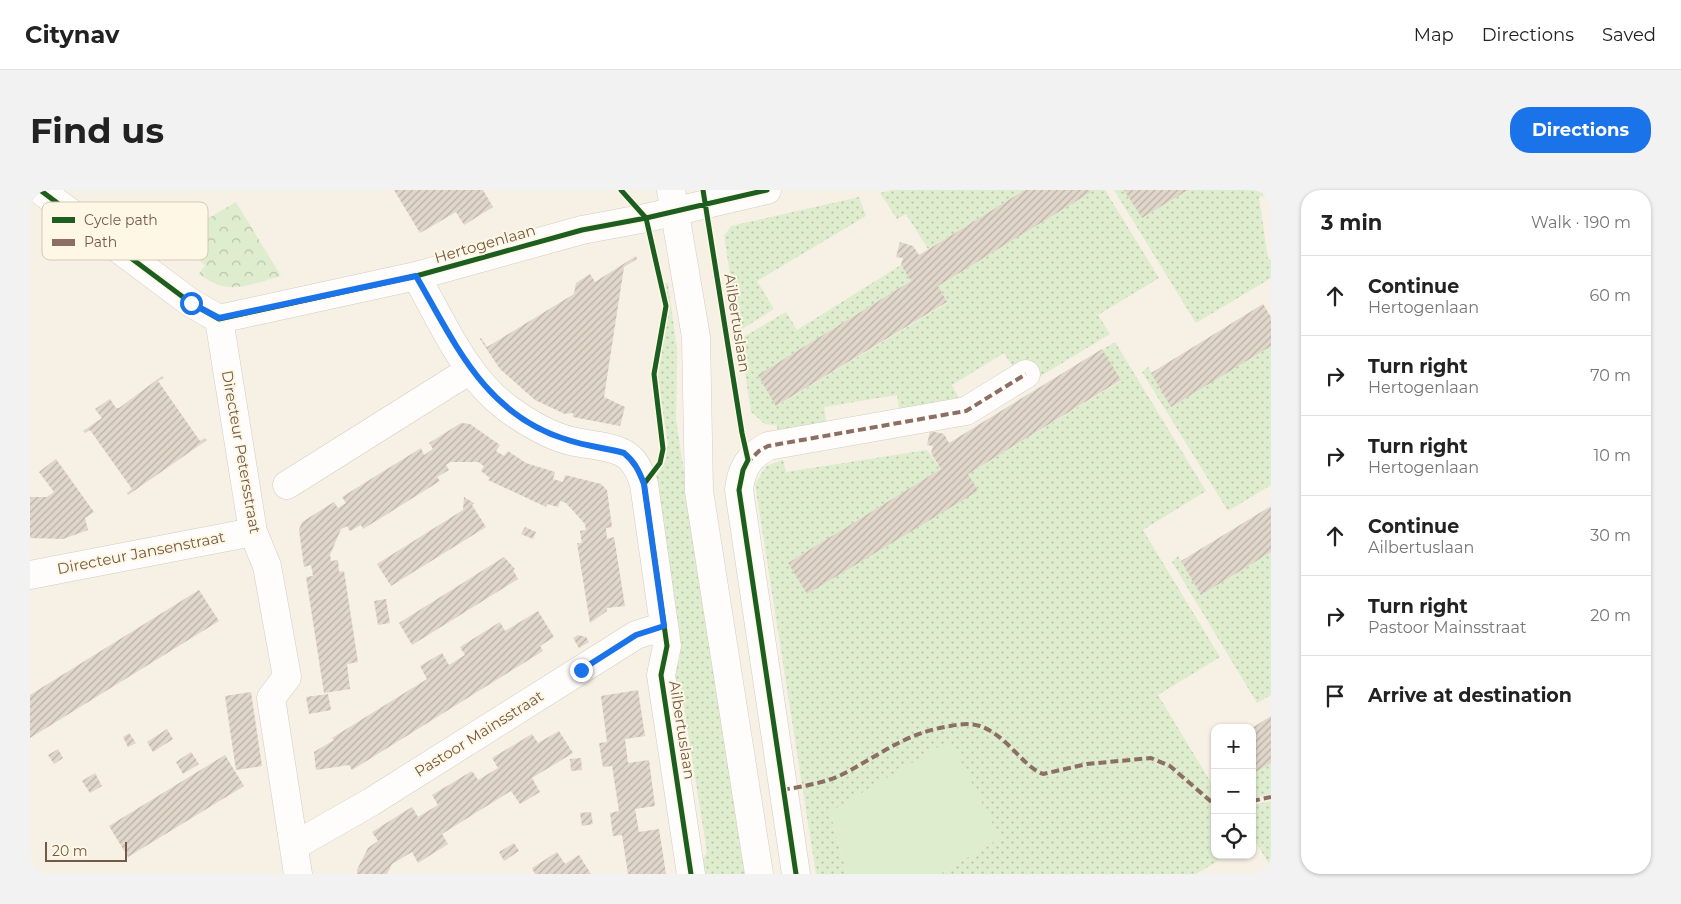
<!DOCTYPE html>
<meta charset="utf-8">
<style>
body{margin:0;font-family:Montserrat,sans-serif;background:#f2f2f2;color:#222}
.controls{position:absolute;right:15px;bottom:15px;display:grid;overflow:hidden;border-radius:10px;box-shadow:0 1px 4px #0004}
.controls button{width:45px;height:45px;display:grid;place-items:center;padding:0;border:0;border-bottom:1px solid #e0e0e0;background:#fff;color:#222;font:25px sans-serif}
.scale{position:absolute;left:15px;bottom:12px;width:82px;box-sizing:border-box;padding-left:5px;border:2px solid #735a46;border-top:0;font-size:14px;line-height:18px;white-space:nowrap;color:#735a46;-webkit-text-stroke:4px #fff7e5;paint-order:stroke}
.stop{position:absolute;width:15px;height:15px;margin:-11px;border:4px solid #1a73e8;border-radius:50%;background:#fff}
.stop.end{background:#1a73e8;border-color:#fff;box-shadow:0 1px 5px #0008}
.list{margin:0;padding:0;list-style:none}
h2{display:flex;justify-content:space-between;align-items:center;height:65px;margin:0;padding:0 20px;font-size:21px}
h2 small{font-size:16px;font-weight:400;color:#767676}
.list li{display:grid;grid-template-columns:32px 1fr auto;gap:15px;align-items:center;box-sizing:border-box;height:80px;padding:0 20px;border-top:1px solid #e0e0e0}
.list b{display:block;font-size:19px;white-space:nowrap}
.list p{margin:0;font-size:16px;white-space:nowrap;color:#767676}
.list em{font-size:16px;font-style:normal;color:#767676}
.icon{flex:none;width:28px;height:28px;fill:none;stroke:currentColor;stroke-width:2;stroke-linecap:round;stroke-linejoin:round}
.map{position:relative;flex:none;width:1241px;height:684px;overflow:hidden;border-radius:20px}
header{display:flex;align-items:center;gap:30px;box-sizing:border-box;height:70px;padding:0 25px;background:#fff;border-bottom:1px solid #e0e0e0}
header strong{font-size:24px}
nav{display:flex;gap:28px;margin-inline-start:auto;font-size:18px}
.intro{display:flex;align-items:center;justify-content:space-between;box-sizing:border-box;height:120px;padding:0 30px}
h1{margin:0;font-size:35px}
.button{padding:12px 22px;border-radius:20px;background:#1a73e8;color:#fff;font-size:18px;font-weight:700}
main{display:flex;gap:30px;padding:0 30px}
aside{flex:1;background:#fff;border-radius:20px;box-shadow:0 1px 4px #0004}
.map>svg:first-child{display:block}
.grass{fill:url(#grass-dots)}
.forest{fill:url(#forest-crowns)}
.park{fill:#dfedcf}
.building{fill:url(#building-hatch)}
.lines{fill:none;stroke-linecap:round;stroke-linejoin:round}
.minor-casing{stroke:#d5cbc1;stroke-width:29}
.secondary-casing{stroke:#d6cdc2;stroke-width:29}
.minor{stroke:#fefdfb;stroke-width:28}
.secondary{stroke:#fefdfb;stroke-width:28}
.quiet{stroke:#8d6e63;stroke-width:4;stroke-dasharray:8 4;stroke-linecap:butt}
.cycleway-casing{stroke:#fff7e5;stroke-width:8}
.cycleway{stroke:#1b5e20;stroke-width:5}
.route{stroke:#1a73e8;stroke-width:6}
.labels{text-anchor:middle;stroke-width:4;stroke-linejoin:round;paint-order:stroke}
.street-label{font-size:15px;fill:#735a46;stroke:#fff7e5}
.key{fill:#fff7e5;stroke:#d5c8b5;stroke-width:1}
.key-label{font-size:14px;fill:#735a46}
</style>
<header>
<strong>Citynav</strong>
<nav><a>Map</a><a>Directions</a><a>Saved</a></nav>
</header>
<div class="intro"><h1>Find us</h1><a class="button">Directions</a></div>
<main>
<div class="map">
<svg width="1241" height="684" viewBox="0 0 1241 684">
<defs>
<pattern id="grass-dots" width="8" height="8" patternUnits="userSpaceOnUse" patternTransform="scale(1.25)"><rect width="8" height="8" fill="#dfedcf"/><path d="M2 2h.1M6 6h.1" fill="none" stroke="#b9c3aa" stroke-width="1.8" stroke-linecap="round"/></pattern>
<pattern id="forest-crowns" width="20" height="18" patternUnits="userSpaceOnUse" patternTransform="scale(1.25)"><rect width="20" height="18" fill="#dfedcf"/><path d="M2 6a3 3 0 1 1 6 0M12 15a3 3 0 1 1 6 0" fill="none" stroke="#b9c3aa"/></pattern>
<pattern id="building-hatch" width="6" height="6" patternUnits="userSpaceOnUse" patternTransform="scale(1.25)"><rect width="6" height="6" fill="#e0d6ca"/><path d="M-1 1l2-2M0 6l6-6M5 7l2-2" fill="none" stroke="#bab1a6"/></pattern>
</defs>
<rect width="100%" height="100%" fill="#f6f0e5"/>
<!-- grass -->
<path class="grass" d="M862,0H995L898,59L876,24L867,29L850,3Z
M1059,0H1075L1129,88L1068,125L1080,144L1001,192L985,180L974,163L922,195L928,207L926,216L870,224L867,205L794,217L797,236L748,244L747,235L735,234L721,222L710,149L756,122L767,140L871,75L881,91L728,185L747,216L917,113L908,96L1060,2Z
M1084,0H1094L1112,28L1158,0H1241V5L1229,7L1238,69H1241V88L1166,133Z
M829,7L836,26L727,91L744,119L709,141L694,46L701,36Z
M635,93H638L647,159L646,230L716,684H672L671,673L677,662L651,499L643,492L642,481L650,469V465L623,293L636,269L638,254L627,187L639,119Z
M1085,152L1176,301L1113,340L1190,467L1128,505L1185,599V665H1198L1166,684H910L970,648L800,622L817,684H786L725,294L736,276L753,270L756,282L897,260L911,279L758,373L778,404L938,284L1091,191L1072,160Z
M1241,156V295L1198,321L1112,182L1118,177L1141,216Z
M1241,362V505L1227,513L1142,372L1148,366L1171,405Z
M1241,573V604L1222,608V584Z
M1241,611V677L1222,646V615Z"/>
<!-- forest -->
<path class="forest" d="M206,12L251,86C217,95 200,107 169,84L175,75L141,50Z"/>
<!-- park -->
<path class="park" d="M920,550L970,648L910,684H817L800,622Z"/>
<!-- building -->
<path class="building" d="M364,0H453L463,17L434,35L426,22L390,43Z
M995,0H1059L1061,2L908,96L917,112L746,216L728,185L881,91L871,75L873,68L866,67L870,52L883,56L889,65Z
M1094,0H1158L1112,28Z
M606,66L607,69L594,77L574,207L595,217L590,236L543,227V223L535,224L505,210L470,179L450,149L451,148L457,157L544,104L546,93L560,84L565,92Z
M1233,114L1241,127V156L1141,217L1121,183Z
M1072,159L1091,190L938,284L948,301L777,404L758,373L911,279L901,263L903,256L897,255L900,241L914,244L919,253Z
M132,186L134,188L128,191L170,251L175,248L177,250L98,305L97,303L102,299L60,240L55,243L53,241L72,228L65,219L80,209L86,218H89Z
M431,233L440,234L470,255L466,261L474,266L478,261L496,273L525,282L523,289L533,292L535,285L571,294L577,300L582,337L576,338L577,349L584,347L595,416L577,418V421L560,433L547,353H552L550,341L556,340L555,334L536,313L530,311L528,317L517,314L516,317L458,290L460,288L451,281L454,276L448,272H420L416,275L419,280L407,287L410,291L354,326L333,339L331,335L320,341L317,336L311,339L300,365L301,371L308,370L309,382L314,381L328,472L317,474L320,499L294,503L276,387L283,386L281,375L274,377L269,340L272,332L304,312L308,318L316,313L312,307L391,258L394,265L403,259L399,253Z
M26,269L64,322L55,328L58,340L33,349L0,348V307H17L24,302L9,282Z
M434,307L444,313L442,315L456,337L361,396L347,374L433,320Z
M1241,316V362L1171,405L1151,371Z
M495,337L506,342L503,349L491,344Z
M474,367L485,379L483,380L488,389L382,455L369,433Z
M169,400L189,431L0,548V505Z
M356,409L360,433L348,435L344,411Z
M508,421L524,447L510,456L513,461L322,580L319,575L286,580L284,562L304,550L302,548L397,489L390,476L412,463L419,475L435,465L430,457L470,432L475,441Z
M548,445L556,447L559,452L549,458L543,448Z
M608,500L615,546L595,549L598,573L619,570L625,616L605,619L609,642L629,639L636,684H598L592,645L583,646L580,623L589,621L582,576L573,577L569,553L577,552L571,506Z
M221,502L232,576L206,580L195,506Z
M298,504L301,520L279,524L276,507Z
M1241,526V573L1222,584V538Z
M137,539L143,549L123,562L117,552Z
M529,541L543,563L502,588L510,602L490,614L481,601L412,644L418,654L388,673L382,662L362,674L357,684H327V680L338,658L348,651L342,642L382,617L388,627L408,615L402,605L442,581L448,590L468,578L462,568L502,544L508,553Z
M99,543L106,553L98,557L93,547Z
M28,559L33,568L24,574L18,565Z
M161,562L169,574L153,584L146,572Z
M195,565L214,596L98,667L79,636Z
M551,568L552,580L541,581L540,569Z
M65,583L72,596L60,603L52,591Z
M561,622L563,634L552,636L550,623Z
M484,653L489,661L474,671L469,662Z
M527,662L535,674L549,665L561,684H505L502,678Z"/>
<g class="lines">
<!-- minor casing -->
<g class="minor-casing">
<path id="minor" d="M10,0L161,113L189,129L386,86L552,40L616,28L737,0
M386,86C412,131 434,186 477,218C495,231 519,246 541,251C557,255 578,255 593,263C605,269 610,282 614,294L637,456L631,485L661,684
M189,129L223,342L237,376L257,487L241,508L268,684
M257,295L440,180
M0,385L223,342
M264,656L341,612L606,445L634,436
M766,684L709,300C711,279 719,266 738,256L936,221L996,184"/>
</g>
<!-- secondary casing -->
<g class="secondary-casing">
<path id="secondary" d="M641,0L666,147L669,301L729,684"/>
</g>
<!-- minor -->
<use href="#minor" class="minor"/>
<!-- secondary -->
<use href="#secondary" class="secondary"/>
<!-- quiet -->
<path class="quiet" d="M716,274L729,261L738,256L936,221L996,184
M752,600C774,596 797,593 817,582C854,562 877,543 920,536C930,534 941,533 950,536C978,546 992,576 1013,584L1057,574L1121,568L1140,576L1185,615
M1222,611L1241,607"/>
<!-- cycleway casing -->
<g class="cycleway-casing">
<path id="cycleway" d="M10,0L161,113L189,129L386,86L552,40L616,28L737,0
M591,0L616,28L636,116L624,184L633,259L630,273L614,294L637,456L631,485L661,684
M673,0L712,243L718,270L713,280L709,300L766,684"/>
</g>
<!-- cycleway -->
<use href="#cycleway" class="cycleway"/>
</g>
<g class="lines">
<!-- route -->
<path class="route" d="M161,113L189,128L386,86C426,155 455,225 538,250C556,256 575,258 594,263C605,272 609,281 614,294L634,436L606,445L551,480"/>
</g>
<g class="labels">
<!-- street labels -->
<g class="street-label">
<text transform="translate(455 54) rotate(-16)" y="5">Hertogenlaan</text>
<text transform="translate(707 133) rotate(81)" y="5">Ailbertuslaan</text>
<text transform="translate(211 262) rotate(80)" y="5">Directeur Petersstraat</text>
<text transform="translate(111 363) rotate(-11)" y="5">Directeur Jansenstraat</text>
<text transform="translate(652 540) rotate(81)" y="5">Ailbertuslaan</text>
<text transform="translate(449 544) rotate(-32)" y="5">Pastoor Mainsstraat</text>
</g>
</g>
<!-- legend -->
<rect x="12" y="12" width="166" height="58" rx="8" class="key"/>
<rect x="22" y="27" width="23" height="6" fill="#1b5e20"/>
<rect x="22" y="49" width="23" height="7" fill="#8d6e63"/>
<g class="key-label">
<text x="54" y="35">Cycle path</text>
<text x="54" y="57">Path</text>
</g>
</svg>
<div class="controls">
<button>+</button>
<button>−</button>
<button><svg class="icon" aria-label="locate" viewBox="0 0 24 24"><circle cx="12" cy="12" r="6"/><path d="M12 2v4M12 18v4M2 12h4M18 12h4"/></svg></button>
</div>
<div class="scale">20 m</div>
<div class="stop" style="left:161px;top:113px"></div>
<div class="stop end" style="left:551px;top:480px"></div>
</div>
<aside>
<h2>3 min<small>Walk · 190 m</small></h2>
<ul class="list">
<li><svg class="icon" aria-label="ahead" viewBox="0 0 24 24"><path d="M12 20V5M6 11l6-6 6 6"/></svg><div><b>Continue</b><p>Hertogenlaan</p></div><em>60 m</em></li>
<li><svg class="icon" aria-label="right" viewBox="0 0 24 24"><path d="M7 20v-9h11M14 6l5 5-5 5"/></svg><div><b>Turn right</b><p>Hertogenlaan</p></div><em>70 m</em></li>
<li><svg class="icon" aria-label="right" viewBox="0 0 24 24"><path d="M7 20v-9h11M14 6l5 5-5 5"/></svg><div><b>Turn right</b><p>Hertogenlaan</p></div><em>10 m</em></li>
<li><svg class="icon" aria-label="ahead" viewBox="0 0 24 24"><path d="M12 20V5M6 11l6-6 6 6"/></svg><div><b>Continue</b><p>Ailbertuslaan</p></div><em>30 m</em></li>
<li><svg class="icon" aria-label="right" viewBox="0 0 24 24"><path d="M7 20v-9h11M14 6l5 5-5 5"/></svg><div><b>Turn right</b><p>Pastoor Mainsstraat</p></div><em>20 m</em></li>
<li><svg class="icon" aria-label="arrive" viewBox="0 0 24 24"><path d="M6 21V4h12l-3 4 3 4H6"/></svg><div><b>Arrive at destination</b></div></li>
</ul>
</aside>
</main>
